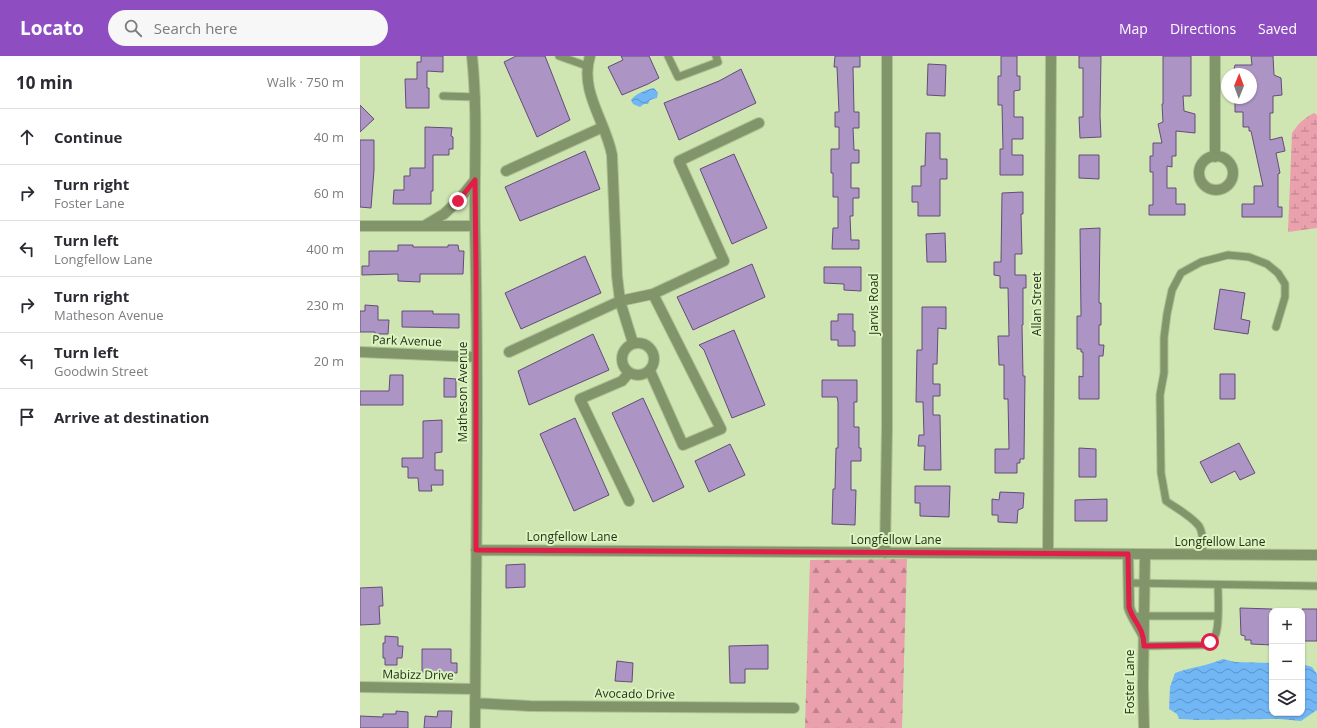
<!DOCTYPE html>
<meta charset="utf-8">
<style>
body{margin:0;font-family:"Open Sans",sans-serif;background:#f7f7f7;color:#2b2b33}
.controls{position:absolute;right:12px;bottom:12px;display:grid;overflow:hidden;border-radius:8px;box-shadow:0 1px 3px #0004}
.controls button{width:36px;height:36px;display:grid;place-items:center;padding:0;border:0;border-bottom:1px solid #e1e1e2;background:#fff;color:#2b2b33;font:20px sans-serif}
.compass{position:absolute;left:861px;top:12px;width:36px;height:36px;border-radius:50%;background:#fff;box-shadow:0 1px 3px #0004;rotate:1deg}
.stop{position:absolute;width:12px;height:12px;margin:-9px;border:3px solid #e11d48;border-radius:50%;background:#fff}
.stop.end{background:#e11d48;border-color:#fff;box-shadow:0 1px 4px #0008}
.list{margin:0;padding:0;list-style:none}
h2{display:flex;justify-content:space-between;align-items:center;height:52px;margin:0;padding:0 16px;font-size:17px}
h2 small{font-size:13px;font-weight:400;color:#7c7c81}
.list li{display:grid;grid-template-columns:26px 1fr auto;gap:12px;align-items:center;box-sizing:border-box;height:56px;padding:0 16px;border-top:1px solid #e1e1e2}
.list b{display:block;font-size:15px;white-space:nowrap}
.list p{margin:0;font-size:13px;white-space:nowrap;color:#7c7c81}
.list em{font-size:13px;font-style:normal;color:#7c7c81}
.icon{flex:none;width:22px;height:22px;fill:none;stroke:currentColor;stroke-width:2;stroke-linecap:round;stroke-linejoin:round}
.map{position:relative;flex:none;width:957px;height:672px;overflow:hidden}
header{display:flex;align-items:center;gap:24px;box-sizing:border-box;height:56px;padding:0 20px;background:#8f4dc2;color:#fff}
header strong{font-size:19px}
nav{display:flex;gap:22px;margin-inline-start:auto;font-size:14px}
.search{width:280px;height:36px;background:#f7f7f7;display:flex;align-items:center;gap:10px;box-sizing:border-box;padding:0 14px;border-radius:22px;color:#7c7c81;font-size:15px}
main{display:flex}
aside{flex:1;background:#fff}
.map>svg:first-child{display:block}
.forest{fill:url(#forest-firs)}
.wetland{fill:url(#wetland-marsh)}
.water{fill:url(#water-waves)}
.building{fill:#ac94c4;stroke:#634c78}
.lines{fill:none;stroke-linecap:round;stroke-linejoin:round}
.service-casing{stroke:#adc194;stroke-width:9}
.minor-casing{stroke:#adc194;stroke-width:12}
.service{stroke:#81946a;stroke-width:7}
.minor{stroke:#81946a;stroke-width:10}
.route{stroke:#e11d48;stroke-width:5}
.labels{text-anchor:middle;stroke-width:4;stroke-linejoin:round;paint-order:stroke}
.street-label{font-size:12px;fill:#262f1b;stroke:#dcf4bf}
</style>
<header>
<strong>Locato</strong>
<div class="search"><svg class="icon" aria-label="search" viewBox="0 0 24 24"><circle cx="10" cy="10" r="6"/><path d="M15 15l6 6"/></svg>Search here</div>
<nav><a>Map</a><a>Directions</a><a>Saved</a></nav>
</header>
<main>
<aside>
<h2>10 min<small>Walk · 750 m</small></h2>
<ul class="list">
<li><svg class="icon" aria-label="ahead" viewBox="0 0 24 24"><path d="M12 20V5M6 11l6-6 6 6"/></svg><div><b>Continue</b></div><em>40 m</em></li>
<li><svg class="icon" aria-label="right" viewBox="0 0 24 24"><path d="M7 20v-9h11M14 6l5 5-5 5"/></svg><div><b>Turn right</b><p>Foster Lane</p></div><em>60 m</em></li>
<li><svg class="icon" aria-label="left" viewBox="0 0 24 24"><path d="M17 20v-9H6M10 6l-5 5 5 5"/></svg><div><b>Turn left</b><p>Longfellow Lane</p></div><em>400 m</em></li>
<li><svg class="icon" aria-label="right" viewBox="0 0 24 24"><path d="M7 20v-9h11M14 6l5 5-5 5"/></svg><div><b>Turn right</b><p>Matheson Avenue</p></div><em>230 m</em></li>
<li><svg class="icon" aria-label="left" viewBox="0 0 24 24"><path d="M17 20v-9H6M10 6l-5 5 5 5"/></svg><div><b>Turn left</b><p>Goodwin Street</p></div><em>20 m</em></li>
<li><svg class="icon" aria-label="arrive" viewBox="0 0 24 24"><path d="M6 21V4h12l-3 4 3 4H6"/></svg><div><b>Arrive at destination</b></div></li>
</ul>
</aside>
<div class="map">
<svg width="957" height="672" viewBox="0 0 957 672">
<defs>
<pattern id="forest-firs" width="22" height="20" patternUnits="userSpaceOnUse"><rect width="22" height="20" fill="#eaa0ad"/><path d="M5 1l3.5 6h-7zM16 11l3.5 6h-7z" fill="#bd838c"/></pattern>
<pattern id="wetland-marsh" width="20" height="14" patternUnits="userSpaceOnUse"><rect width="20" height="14" fill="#eaa0ad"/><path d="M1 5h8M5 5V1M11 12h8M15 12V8" fill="none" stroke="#bd838c"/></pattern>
<pattern id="water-waves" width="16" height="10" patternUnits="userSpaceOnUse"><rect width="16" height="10" fill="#71b6f5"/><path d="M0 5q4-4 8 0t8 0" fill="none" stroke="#5d94c6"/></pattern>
</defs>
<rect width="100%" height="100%" fill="#cfe6b2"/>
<!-- forest -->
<path class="forest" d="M547,503L542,672H445L450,504Z"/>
<!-- wetland -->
<path class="wetland" d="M954,57L957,59V172L928,176L932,77C938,68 944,62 954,57Z"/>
<!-- water -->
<path class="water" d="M294,32L298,37L297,42L290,44L288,48H284L280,51L273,48L271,44C275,38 287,33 294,32Z
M863,603L875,606L912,607V657H942V608L952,611L957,618V654L941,665L919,663L838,664L819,663L817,658L809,653L810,631L815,617C831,611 847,610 863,603Z"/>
<!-- building -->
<path class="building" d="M61,0H83V16L67,15V32H69V52H46L45,23H57V6H61Z
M156,0H185L210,64L177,81L144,6Z
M261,0H289L299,22L288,28L262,39L248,11L263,4Z
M475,0H500V11H493L494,56H499V72H493L494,94H499V107H491V132H499V142H493V160H490L491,184H499V193H472L473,172H478V141H473V117H471V93H479V71H475V56H479L477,11H474Z
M641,0H657V20H660V34L654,35V61H663V83H652V99H663V119H640V93H643L642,49H638V20H641Z
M719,0H741L740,60L741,81L720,82L719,61H723V12H719Z
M803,0H831V40H823L824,55L835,58V77L816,75V100H812V111L807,110V132H816V148H825V159H789V149H793V116H790V100H793V87H802L798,68L803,66L802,48H803Z
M891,0H913L914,19L921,22L922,39L913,40V57H910V84L922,81L925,95L916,97L920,117L918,118V151H922V161H882V148H894V130H903L891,75H889V71H883V56H875V43H891V18H873L875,9H892Z
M568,8L586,9L585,40L567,39Z
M381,13L396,47L319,84L304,47L359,25Z
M0,49L14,63L0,76Z
M65,71L92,72L91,80L93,81V93H89V99H73V135H71V148H33L34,134H44V120H50V112H65Z
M566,77H580V103H587V123H580V160H558V146H552V130H561V110H565Z
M0,84H14V114L11,152L0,151Z
M225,95L240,133L160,165L145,131Z
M374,98L407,172L372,188L340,113Z
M719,99H739V123L719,122Z
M663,136V158H661L662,198H655V219H666V232H663V269H662L663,320H665L664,403H660V407H657V417H635V393H649L648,343H644V309H639L638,280H649L648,232H640V220L634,219V206H641L642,137Z
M740,172L739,247H741V269H739V289H744L743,300H739V343H719V320L723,321V296H721V293H717V260H721L720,173Z
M585,177L586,206H567L566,178Z
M38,189H53V191H88V189H98L99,195H104L103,218H60V226L38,225V218L2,219V210H9V195H38Z
M225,200L241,237L161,273L145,237Z
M392,208L405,241L333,274L317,241Z
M464,211H501V235L484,234V228L464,227Z
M860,233L885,237L881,263L890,265L888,278L854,273Z
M5,249L18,250V264H29L28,278H15V276H0V255H5Z
M562,251H586V273L578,272L577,308H573V328H580V340H573V359H580L581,414H564L565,390H558L559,379H564L563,346H556L557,294H562Z
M42,255H73V258H99V272L42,271Z
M478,258H493V275H495V290H478V284H471V265H478Z
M374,274L405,349L372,362L344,294L339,289Z
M233,278L249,314L169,349L158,315Z
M860,318H875V343H860Z
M30,319H43V349H0V335H29Z
M84,322L96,323V341H84Z
M462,324H497V346H494V371H499V392H501V405H491V434H496L495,469L472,468L473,433H475L476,392H478V346L477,341H462Z
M283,342L324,431L293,446L252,357Z
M215,362L249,439L214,455L180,378Z
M82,364V396L75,397V414H83V429H71L72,435H59L58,422H48V411H42V402H63V365Z
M879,387L895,417L880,424L875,415L851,427L840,406Z
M370,388L385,419L349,436L335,405Z
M719,392L736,393V421H719Z
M555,430H590L589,461L560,460V447H555Z
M640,436L664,437L663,452L658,454L657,467L638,466V459H632V443L639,444Z
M747,443V465H715V444Z
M165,508V531L146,532V509Z
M22,531L23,550H19L20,568L0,569V532Z
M880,552L912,553V589L891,588V584H885V580L881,579Z
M942,553H957V585H942Z
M25,580L38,581V590H43L42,602H37V609H25V602H23V587H25Z
M408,589V613H385V627H370L369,590Z
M62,593H91V607H97V617L62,616Z
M257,605L273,607L272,626L255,625Z
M36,655L48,656V672H0V660L23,661V658H36Z
M78,655H92L91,672H64L65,660L77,661Z"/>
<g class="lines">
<!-- service casing -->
<g class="service-casing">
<path id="service" d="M199,0L227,10
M308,0L318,21L358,6L356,0
M83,40L116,41
M842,499C843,490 844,478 839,470C831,460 816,452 806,445L801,417L800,339L804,317V282L807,258L812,234L821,217L841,206L868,199L889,201L907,208L918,217L925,228V241L916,271
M768,527L957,530
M779,560H857
M784,590L843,589C848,587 853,585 855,580C860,570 858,542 858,529"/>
</g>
<!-- minor casing -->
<g class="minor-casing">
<path id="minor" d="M112,0C118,57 114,115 115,172C119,339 116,505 115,672
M230,0C219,35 246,66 252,99L257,220L260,245L273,287
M839 117a17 17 0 1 1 34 0a17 17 0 1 1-34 0Z
M855,101V0
M146,115L243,71
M0,170H115
M64,170L84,158L98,145L115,124
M262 303a16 16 0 1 1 32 0a16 16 0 1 1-32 0Z
M0,296L116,301
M149,296L260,245L293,238L364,205L319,105L399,67
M290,315L323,389L361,373L293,238
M269,317L262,325L220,343L269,445
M116,494L957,499
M525,497L527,371V0
M688,497L691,0
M768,498L769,551C771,560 779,570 783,579
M0,631L115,633
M115,647L170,650L434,652
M784,672L783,630L785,498"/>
</g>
<!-- service -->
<use href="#service" class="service"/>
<!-- minor -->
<use href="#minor" class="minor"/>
</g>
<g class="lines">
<!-- route -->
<path class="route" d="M98,145L115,124L116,214V494L768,498L769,551C773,566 784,571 784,590L843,589L850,586"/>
</g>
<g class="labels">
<!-- street labels -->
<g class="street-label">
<text transform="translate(514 248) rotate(-90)" y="4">Jarvis Road</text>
<text transform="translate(677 248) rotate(-90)" y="4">Allan Street</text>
<text transform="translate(47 285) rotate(2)" y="4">Park Avenue</text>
<text transform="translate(103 336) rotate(-90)" y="4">Matheson Avenue</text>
<text x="212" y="485">Longfellow Lane</text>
<text x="536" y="488">Longfellow Lane</text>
<text x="860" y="490">Longfellow Lane</text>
<text transform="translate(58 619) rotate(1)" y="4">Mabizz Drive</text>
<text transform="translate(770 626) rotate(-90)" y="4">Foster Lane</text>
<text transform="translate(275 638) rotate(1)" y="4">Avocado Drive</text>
</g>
</g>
</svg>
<div class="controls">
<button>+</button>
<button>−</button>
<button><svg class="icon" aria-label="layers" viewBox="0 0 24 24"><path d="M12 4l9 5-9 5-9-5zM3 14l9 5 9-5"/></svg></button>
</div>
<svg class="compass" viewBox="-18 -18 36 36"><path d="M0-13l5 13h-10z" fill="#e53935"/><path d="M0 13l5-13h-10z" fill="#7c7c81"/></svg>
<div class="stop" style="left:850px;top:586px"></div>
<div class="stop end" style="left:98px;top:145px"></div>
</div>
</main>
